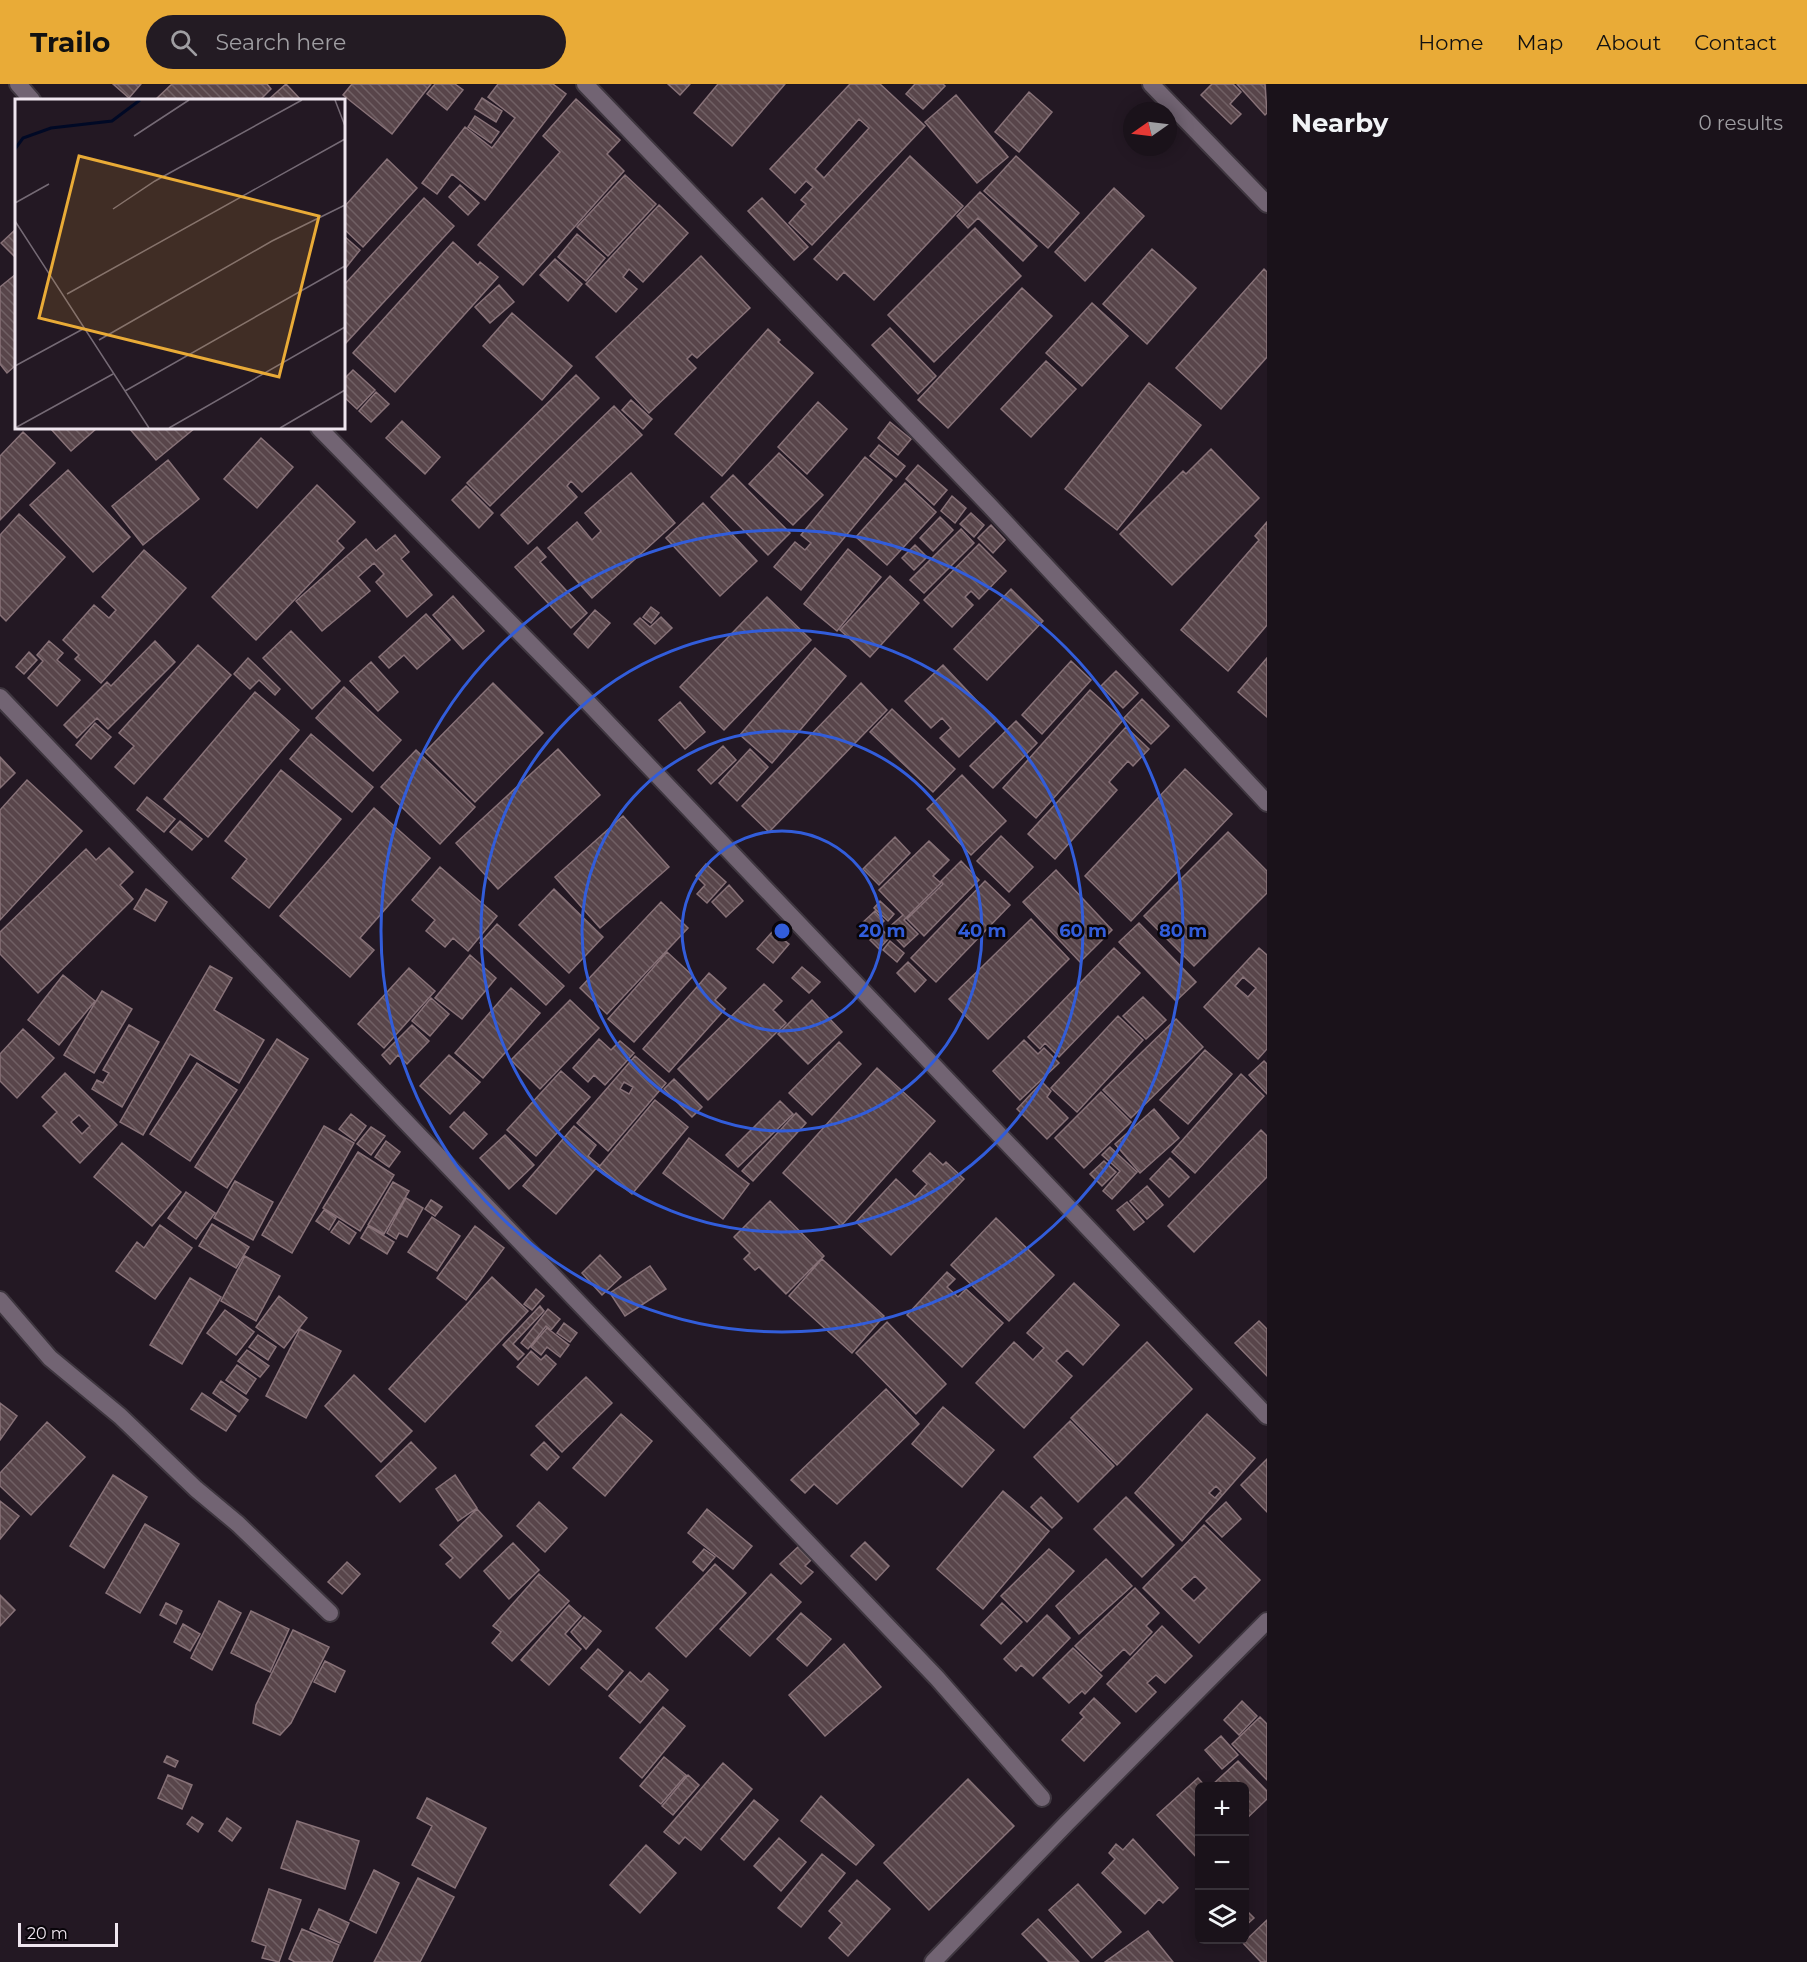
<!DOCTYPE html>
<meta charset="utf-8">
<style>
body{margin:0;font-family:Montserrat,sans-serif;background:#231b23;color:#f1f3f6}
.controls{position:absolute;right:18px;bottom:18px;display:grid;overflow:hidden;border-radius:9px;box-shadow:0 3px 15px #0003}
.controls button{width:54px;height:54px;display:grid;place-items:center;padding:0;border:0;border-bottom:2px solid #383239;background:#1a121a;color:#f1f3f6;font:30px sans-serif}
.compass{position:absolute;left:1123px;top:18px;width:54px;height:54px;border-radius:50%;background:#1a121a;box-shadow:0 3px 15px #0003;rotate:256deg}
.scale{position:absolute;left:18px;bottom:15px;width:100px;box-sizing:border-box;padding-left:6px;border:3px solid #efe6ef;border-top:0;font-size:16px;line-height:21px;white-space:nowrap;color:#efe6ef;-webkit-text-stroke:4px #09050a;paint-order:stroke}
.list{margin:0;padding:0;list-style:none}
h2{display:flex;justify-content:space-between;align-items:center;height:78px;margin:0;padding:0 24px;font-size:26px}
h2 small{font-size:20px;font-weight:400;color:#9f9ea2}
.icon{flex:none;width:33px;height:33px;fill:none;stroke:currentColor;stroke-width:2;stroke-linecap:round;stroke-linejoin:round}
.map{position:relative;flex:none;width:1267px;height:1878px;overflow:hidden}
header{display:flex;align-items:center;gap:36px;box-sizing:border-box;height:84px;padding:0 30px;background:#e9ab37;color:#111}
header strong{font-size:28px}
nav{display:flex;gap:33px;margin-inline-start:auto;font-size:21px}
.search{width:420px;height:54px;background:#231b23;display:flex;align-items:center;gap:15px;box-sizing:border-box;padding:0 21px;border-radius:33px;color:#9f9ea2;font-size:22px}
main{display:flex}
aside{flex:1;background:#1a121a}
.map>svg:first-child{display:block}
.building{fill:url(#building-back-hatch);stroke:#887278;stroke-width:1.5;fill-rule:evenodd}
.lines{fill:none;stroke-linecap:round;stroke-linejoin:round}
.minor-casing{stroke:#3e363f;stroke-width:20}
.minor{stroke:#726473;stroke-width:16}
.ring{fill:none;stroke:#325dda;stroke-width:3}
.inset-river{fill:none;stroke:#000925;stroke-width:3}
.inset-road{fill:none;stroke:#756a75;stroke-width:1.5}
.view{fill:#e9ab37;fill-opacity:0.15;stroke:#e9ab37;stroke-width:3}
.inset-edge{fill:none;stroke:#efe6ef;stroke-width:3}
.centre{fill:#325dda;stroke:#09050a;stroke-width:3}
.ring-label{font-size:18px;text-anchor:middle;font-weight:bold;fill:#325dda;stroke:#09050a;stroke-width:5;stroke-linejoin:round;paint-order:stroke}
</style>
<header>
<strong>Trailo</strong>
<div class="search"><svg class="icon" aria-label="search" viewBox="0 0 24 24"><circle cx="10" cy="10" r="6"/><path d="M15 15l6 6"/></svg>Search here</div>
<nav><a>Home</a><a>Map</a><a>About</a><a>Contact</a></nav>
</header>
<main>
<div class="map">
<svg width="1267" height="1878" viewBox="0 0 1267 1878">
<defs>
<pattern id="building-back-hatch" width="6" height="6" patternUnits="userSpaceOnUse" patternTransform="scale(1.5)"><rect width="6" height="6" fill="#58454a"/><path d="M-1 5l2 2M0 0l6 6M5-1l2 2" fill="none" stroke="#706064"/></pattern>
</defs>
<rect width="100%" height="100%" fill="#231823"/>
<!-- building -->
<path class="building" d="M113,0H141L129,14Z
M172,0H267L271,5L260,16H155Z
M286,0L301,16H268Z
M352,0H431L392,50L343,11Z
M435,0H455L463,6L447,26L427,10Z
M498,0H553L566,10L485,116L452,90L437,110L422,99L465,43L492,64L515,34L488,13Z
M668,0H690L680,11Z
M718,0H785L732,62L694,29Z
M850,0H880L925,42L812,161L789,139L806,120L801,116L813,103L806,97L795,109L770,85ZM859,35L869,44L824,94L815,85Z
M915,0H943L945,2L923,25L906,10Z
M1212,0H1233L1241,8L1230,20L1241,30L1231,40L1201,11Z
M1237,0H1265L1267,29L1265,31Z
M1029,8L1052,28L1019,68L995,48Z
M956,11L1008,73L977,99L925,38Z
M482,14L502,27L496,38L475,25Z
M576,15L620,56L607,70L624,87L523,201L478,161L560,68L543,52Z
M475,32L499,48L491,59L468,43Z
M910,72L963,122L874,216L844,188L837,196L814,175Z
M1016,72L1079,129L1048,164L984,107Z
M387,75L417,104L363,163L344,145V123Z
M625,91L656,120L608,172L577,143Z
M460,101L479,119L468,131L449,113Z
M1114,104L1144,132L1085,197L1055,168Z
M980,108L1037,162L1023,177L978,134L968,144L957,132Z
M424,114L454,142L344,261V201Z
M762,114L808,163L794,176L748,127Z
M659,121L688,149L643,198L629,185L623,193L637,205L616,228L586,200Z
M975,144L1021,192L934,278L888,231Z
M15,146L16,171L15,173L1,159Z
M577,150L605,174L586,197L558,173Z
M344,152L360,166L344,186Z
M453,158L478,181L480,178L498,193L395,308L353,269Z
M1152,165L1196,204L1147,260L1103,220Z
M701,172L750,224L697,274L692,270L687,275L696,284L649,329L596,273Z
M555,175L582,200L568,217L540,191Z
M1264,185L1267,188V273L1221,325L1176,284Z
M16,190V281L7,289L0,280V203Z
M499,201L514,218L490,239L475,223Z
M1022,204L1052,232L948,344L918,316Z
M1092,219L1128,252L1082,302L1046,269Z
M512,229L572,282L542,316L483,262Z
M890,244L936,292L918,310L872,261Z
M768,245L780,256L778,258L813,289L722,392L675,350Z
M1046,277L1076,305L1031,353L1001,325Z
M353,286L375,306L357,325L344,313V295Z
M576,291L599,314L490,422L467,399Z
M1149,299L1201,341L1117,446L1065,405Z
M376,308L389,320L371,338L359,327Z
M631,316L652,335L643,345L622,326Z
M818,318L847,345L807,390L778,363Z
M614,322L642,351L582,408L571,397L567,402L577,413L528,460L501,431Z
M402,337L440,373L425,390L386,354Z
M890,338L911,355L898,371L878,354Z
M50,344H97L71,367Z
M129,344H195L156,376Z
M23,348L55,379L0,436V372Z
M261,354L293,383L257,424L224,395Z
M879,361L905,382L896,393L870,372Z
M1211,365L1259,414L1172,501L1120,450L1183,387L1186,390Z
M779,369L823,411L793,441L749,400Z
M865,373L892,396L801,506L774,483L795,458L805,466L811,459L801,451Z
M168,376L199,415L143,461L112,422Z
M918,381L947,406L934,421L906,395Z
M68,386L130,453L93,488L30,421Z
M631,389L675,439L592,514L548,464L577,438L592,456L601,447L585,429Z
M733,391L790,449L768,471L711,413Z
M905,399L936,428L887,481L856,453Z
M317,401L355,438L337,457L344,464L256,556L212,513Z
M466,402L493,429L479,444L452,416Z
M952,412L966,424L955,439L941,427Z
M703,419L757,477L720,512L666,454Z
M971,429L984,441L974,453L960,440Z
M19,430L65,473L6,537L0,531V451Z
M940,433L953,446L933,467L920,454Z
M1267,438V541L1228,587L1181,546L1259,456L1255,452Z
M991,441L1005,456L993,469L978,454Z
M961,445L974,459L924,509L910,496Z
M395,451L409,468L401,475L432,511L407,533L376,498L384,490L374,479L358,493L370,507L322,547L296,517L366,455L376,467Z
M979,460L1006,487L979,515L971,507L965,513L973,521L952,543L924,516Z
M915,461L927,473L914,486L902,474Z
M537,463L546,473L540,478L587,529L571,544L515,483Z
M848,465L881,493L837,547L804,520Z
M144,466L186,504L101,599L75,575L79,571L63,556L94,521L109,534L116,526L102,513Z
M890,492L919,519L870,573L840,546Z
M1011,505L1043,537L987,596L954,565Z
M453,512L484,547L463,565L433,531Z
M767,513L811,556L724,646L680,603Z
M651,523L659,529L651,539L643,533Z
M595,526L610,539L588,564L574,550Z
M426,530L450,556L417,585L404,571L389,584L379,573Z
M661,533L672,544L655,560L634,540L640,534L650,543Z
M291,547L340,597L312,625L263,574Z
M49,557L63,569L57,576L80,596L57,622L28,594L43,577L37,571Z
M155,557L175,578L108,645L97,634L77,654L64,641L107,598L111,602Z
M198,561L231,591L134,700L115,683L134,662L119,649Z
M815,564L846,592L772,679L740,651Z
M29,568L37,576L24,590L16,583Z
M248,574L280,605L275,611L259,596L250,605L234,590Z
M1267,574V633L1238,608Z
M1071,577L1091,596L1042,650L1022,631Z
M371,578L398,608L378,627L350,597Z
M943,581L996,637L959,673L940,654L951,644L942,634L931,644L905,617Z
M1116,587L1138,609L1123,624L1101,602Z
M493,599L543,649L475,718L425,668Z
M861,599L887,626L769,748L742,722Z
M344,603L401,656L373,687L316,634Z
M1090,606L1123,636L1036,734L1003,704Z
M255,608L299,646L208,753L164,715Z
M1142,615L1169,642L1151,660L1124,634Z
M680,618L705,648L685,665L659,636Z
M892,625L955,685L933,708L870,648Z
M1016,637L1037,659L993,704L970,682Z
M95,639L111,653L91,675L76,661Z
M1126,643L1149,665L1133,682L1128,677L1109,698L1117,706L1055,775L1028,750Z
M311,650L373,703L352,728L290,675Z
M723,662L736,676L711,700L698,686Z
M558,665L600,711L498,805L456,759Z
M750,665L768,683L737,717L719,699Z
M416,666L475,723L440,760L381,703Z
M0,673L15,689L0,704Z
M1185,685L1232,730L1131,837L1085,792Z
M281,686L341,735L269,824L232,794L247,775L225,757Z
M962,691L1006,737L971,771L927,725Z
M27,696L82,747L0,836V726Z
M147,713L175,735L164,748L137,726Z
M374,724L430,774L360,854L374,866L350,893L280,832Z
M623,732L669,783L600,844L555,793Z
M180,737L202,755L192,766L170,748Z
M1228,748L1267,787V809L1194,882L1144,832Z
M1001,752L1033,783L1009,808L977,777Z
M895,753L910,769L879,801L863,785Z
M929,757L949,776L933,792L941,799L904,836L918,850L904,863L887,845L903,831L879,806Z
M109,764L133,788L120,801L133,815L38,909L0,870V848L86,765L96,776Z
M961,777L979,796L924,852L907,835L943,800L941,797Z
M706,780L726,798L707,819L697,810L705,801L696,792Z
M440,783L497,832L468,867L453,854L445,863L426,847L435,836L412,816Z
M1056,786L1112,846L1080,878L1023,818Z
M985,797L1010,821L936,898L911,874Z
M729,801L743,817L726,833L712,818Z
M146,805L167,818L155,837L134,825Z
M554,805L603,853L569,889L519,841Z
M880,817L894,830L888,837L874,824Z
M661,818L688,844L607,930L580,904Z
M875,827L884,837L869,852L859,842Z
M1031,835L1069,875L988,955L949,915Z
M1139,839L1196,898L1176,917L1119,858Z
M497,840L564,902L546,921L480,859Z
M881,845L890,853L879,865L870,856Z
M773,847L789,860L773,879L757,865Z
M890,857L904,869L897,878L883,866Z
M1114,864L1140,889L1059,973L1045,959L1040,965L1028,953Z
M1259,864L1267,871V965L1258,975L1204,923ZM1243,893L1256,904L1248,913L1235,902Z
M667,868L693,892L634,958L608,935Z
M470,871L496,894L462,935L435,914Z
M908,878L926,896L915,908L897,889Z
M210,882L232,894L214,926L264,956L239,999L190,970L143,1051L120,1038Z
M802,883L820,898L809,909L792,894Z
M409,884L435,907L384,964L358,940Z
M709,889L726,904L715,916L725,925L669,988L643,965Z
M63,891L95,917L59,961L28,936Z
M764,900L782,917L773,926L786,939L708,1016L678,985Z
M511,904L540,929L483,994L455,969Z
M102,907L132,925L94,989L64,971Z
M1143,913L1166,936L1146,955L1123,932Z
M431,914L449,930L430,952L412,937Z
M570,916L599,944L540,1005L511,976Z
M812,916L842,948L808,980L778,950Z
M1118,932L1143,956L1077,1028L1051,1004Z
M1176,935L1203,963L1131,1034L1103,1006Z
M129,941L159,958L122,1023L92,1005L97,996L103,999L109,989L103,986Z
M412,941L429,957L407,980L398,971L390,980L382,971Z
M23,945L54,974L17,1014L0,997V970Z
M277,955L308,975L227,1104L195,1083Z
M599,955L611,966L620,957L634,969L605,1001L594,991L588,998L573,984Z
M1024,956L1038,970L1044,964L1059,979L1020,1016L993,987Z
M839,958L861,980L812,1031L789,1009Z
M1205,966L1232,990L1188,1040L1160,1016Z
M449,971L480,998L450,1030L420,1002Z
M635,972L666,999L608,1067L577,1039ZM624,998L633,1003L629,1010L620,1005Z
M1264,977L1267,980V1010L1249,991Z
M197,979L237,1006L190,1077L150,1050Z
M877,984L935,1037L841,1142L783,1089Z
M561,987L590,1013L536,1072L507,1046Z
M65,989L117,1041L80,1079L43,1042L57,1028L42,1013ZM79,1031L90,1042L82,1050L71,1038Z
M1241,990L1264,1012L1195,1089L1172,1068Z
M674,995L702,1023L692,1033L664,1005Z
M1042,998L1051,1007L1047,1013L1068,1034L1047,1055L1017,1025Z
M1101,1008L1131,1038L1084,1084L1055,1054Z
M655,1016L688,1043L632,1110L599,1083Z
M780,1017L793,1030L738,1083L726,1071Z
M1154,1025L1179,1054L1140,1089L1115,1060Z
M464,1028L487,1050L473,1065L450,1043Z
M796,1029L806,1039L753,1097L742,1087Z
M351,1030L366,1042L355,1057L339,1045Z
M324,1042L354,1059L292,1169L262,1151Z
M574,1042L596,1061L588,1072L599,1081L556,1130L523,1102Z
M371,1043L385,1052L371,1071L357,1060Z
M1261,1046L1267,1052V1093L1194,1168L1168,1142Z
M505,1051L534,1081L509,1105L480,1074Z
M689,1054L749,1100L723,1135L663,1089Z
M386,1057L400,1068L389,1083L375,1073Z
M122,1059L181,1108L152,1142L94,1093Z
M1110,1063L1137,1088L1112,1115L1103,1107L1120,1087L1102,1071Z
M358,1068L394,1091L360,1147L323,1124Z
M930,1069L943,1081L946,1078L964,1095L891,1171L856,1138L896,1095L915,1113L927,1100L913,1087Z
M1170,1074L1189,1093L1169,1113L1150,1095Z
M1104,1077L1116,1088L1102,1102L1090,1090Z
M235,1097L273,1118L253,1156L214,1134Z
M393,1098L409,1107L384,1150L368,1141Z
M1147,1102L1163,1121L1147,1135L1130,1117Z
M186,1108L215,1129L196,1155L168,1134Z
M406,1114L423,1124L407,1153L399,1149L396,1155L387,1149Z
M431,1116L442,1123L435,1132L425,1125Z
M770,1117L824,1172L786,1210L759,1183L755,1186L744,1175L750,1169L734,1153Z
M1127,1118L1144,1138L1134,1146L1117,1126Z
M324,1126L336,1134L329,1146L316,1137Z
M432,1133L460,1152L437,1187L408,1168Z
M996,1134L1054,1191L1009,1237L951,1181Z
M339,1137L356,1149L349,1160L331,1148Z
M212,1140L249,1163L236,1184L199,1162Z
M160,1141L192,1164L155,1215L116,1187L137,1158L144,1164Z
M368,1142L394,1158L387,1170L361,1154Z
M475,1142L504,1164L466,1216L437,1194Z
M600,1171L621,1193L602,1211L582,1189Z
M245,1172L280,1192L256,1237L221,1217Z
M822,1175L884,1232L852,1269L789,1212Z
M650,1182L666,1205L625,1232L610,1209Z
M947,1188L955,1195L947,1203L958,1213L966,1205L1003,1239L962,1283L907,1231Z
M492,1193L528,1227L425,1338L389,1305Z
M190,1194L221,1213L182,1280L150,1261Z
M1074,1199L1119,1241L1083,1281L1067,1266L1056,1277L1072,1292L1024,1344L976,1299L1014,1258L1033,1276L1044,1264L1027,1249Z
M536,1205L544,1212L532,1226L524,1220Z
M279,1212L307,1234L284,1264L256,1243Z
M540,1222L544,1227L513,1260L524,1270L518,1276L503,1261Z
M548,1225L560,1235L551,1246L546,1242L528,1265L521,1259Z
M225,1226L254,1248L236,1271L207,1249Z
M1259,1237L1267,1245V1292L1235,1259Z
M887,1238L946,1300L916,1330L856,1269Z
M564,1239L577,1249L570,1258L557,1249Z
M547,1244L569,1261L560,1273L547,1263L541,1271L531,1263Z
M300,1245L341,1267L306,1334L266,1312Z
M258,1251L276,1263L268,1276L249,1263Z
M1147,1258L1192,1305L1117,1381L1071,1334Z
M247,1266L269,1282L260,1293L238,1277Z
M531,1267L541,1276L546,1271L556,1280L538,1301L517,1283Z
M237,1281L256,1295L246,1310L226,1296Z
M354,1291L412,1347L381,1378L325,1322Z
M586,1293L612,1319L562,1368L536,1342Z
M221,1297L248,1316L239,1328L213,1309Z
M886,1305L919,1340L837,1420L814,1400L805,1409L791,1396Z
M202,1309L236,1332L226,1347L191,1325Z
M0,1319L17,1332L0,1356Z
M943,1323L994,1366L962,1403L912,1360Z
M621,1330L652,1357L605,1412L573,1384Z
M1207,1330L1255,1374L1182,1457L1135,1409ZM1216,1402L1221,1407L1215,1414L1209,1409Z
M1070,1337L1114,1382L1078,1418L1034,1373Z
M47,1338L85,1373L31,1431L0,1402V1389Z
M411,1358L436,1384L400,1418L376,1392Z
M544,1358L559,1373L547,1386L531,1371Z
M1267,1375V1428L1241,1401Z
M113,1391L147,1413L104,1484L70,1462Z
M455,1391L477,1424L458,1437L436,1405Z
M1003,1407L1049,1447L983,1525L937,1485Z
M1041,1413L1062,1434L1052,1444L1031,1423Z
M1126,1413L1174,1461L1142,1493L1094,1445Z
M0,1417L19,1432L0,1455Z
M539,1418L567,1444L545,1468L517,1442Z
M1226,1418L1241,1435L1222,1453L1206,1437Z
M477,1425L502,1452L460,1494L446,1480L453,1474L440,1461Z
M707,1425L752,1462L733,1485L688,1449Z
M145,1440L179,1460L140,1529L106,1509Z
M1204,1441L1260,1496L1199,1559L1143,1504ZM1195,1492L1207,1504L1194,1517L1181,1505Z
M865,1458L889,1482L876,1496L851,1472Z
M513,1459L539,1486L509,1515L484,1487Z
M799,1462L812,1475L805,1482L813,1488L801,1500L780,1480Z
M704,1465L715,1473L703,1487L693,1478Z
M1049,1465L1074,1487L1027,1538L1001,1512Z
M1106,1475L1132,1502L1079,1550L1056,1522Z
M347,1478L360,1490L342,1510L328,1498Z
M715,1480L746,1509L686,1573L656,1544Z
M539,1490L569,1517L512,1577L492,1559L501,1548L493,1542Z
M771,1490L801,1518L750,1572L720,1545Z
M1135,1504L1159,1529L1146,1542L1152,1548L1130,1571L1124,1565L1101,1587L1075,1562Z
M0,1511L15,1526L0,1542Z
M219,1517L241,1529L212,1586L191,1574Z
M166,1519L182,1527L176,1540L160,1531Z
M1002,1519L1022,1538L1001,1560L981,1541Z
M569,1521L581,1532L565,1550L581,1565L549,1601L521,1576Z
M251,1527L289,1545L270,1588L231,1569Z
M801,1529L831,1555L807,1582L777,1555Z
M1047,1531L1070,1554L1033,1592L1021,1581L1016,1587L1004,1575Z
M584,1533L601,1547L586,1565L571,1548Z
M183,1540L200,1550L190,1567L174,1558Z
M1162,1542L1192,1572L1165,1599L1156,1591L1147,1599L1156,1608L1136,1628L1107,1600Z
M293,1546L329,1563L291,1639L280,1651L253,1639L256,1621Z
M844,1560L881,1603L825,1652L789,1611Z
M1073,1564L1102,1592L1085,1610L1082,1607L1069,1619L1043,1594Z
M598,1565L623,1587L607,1606L581,1584Z
M325,1577L345,1587L335,1608L314,1598Z
M630,1588L641,1598L649,1589L668,1606L640,1639L609,1612Z
M1094,1614L1120,1639L1084,1677L1062,1656L1084,1633L1080,1629Z
M1242,1617L1257,1632L1239,1651L1224,1636Z
M663,1623L685,1642L642,1694L620,1674Z
M1260,1633L1267,1640V1696L1232,1660Z
M1221,1652L1238,1671L1222,1685L1205,1666Z
M167,1672L178,1677L175,1683L164,1678Z
M664,1673L686,1691L661,1720L640,1702Z
M1238,1677L1267,1707V1715L1244,1737V1702H1211Z
M723,1679L752,1705L701,1766L685,1753L679,1760L664,1748Z
M168,1691L192,1701L182,1725L158,1714Z
M688,1691L699,1701L673,1731L662,1722Z
M1198,1694L1205,1702H1200V1777L1157,1731Z
M968,1695L1014,1742L929,1826L884,1779Z
M821,1712L874,1761L856,1781L801,1737Z
M427,1714L486,1744L455,1804L412,1781L432,1742L417,1734Z
M754,1716L778,1736L744,1776L721,1755Z
M192,1733L203,1740L198,1748L187,1740Z
M227,1734L241,1744L232,1757L219,1747Z
M297,1737L359,1757L345,1805L281,1784Z
M779,1754L806,1778L781,1807L754,1782Z
M1133,1755L1178,1804L1163,1819L1159,1815L1145,1830L1102,1789L1115,1775L1109,1769L1116,1760L1123,1766Z
M646,1761L676,1789L640,1829L610,1801Z
M822,1770L845,1789L801,1843L778,1824Z
M374,1786L399,1799L376,1849L350,1836Z
M418,1794L454,1813L420,1878H374Z
M857,1796L890,1825L848,1872L829,1854L842,1839L829,1827Z
M1078,1800L1121,1848L1092,1874L1049,1826Z
M269,1805L301,1816L279,1878L262,1874L266,1862L252,1857Z
M1244,1824L1254,1834L1244,1843Z
M319,1825L349,1839L340,1859L310,1845Z
M1038,1835L1079,1878H1049L1022,1850Z
M1267,1836V1878H1261L1243,1859Z
M302,1845L339,1861L332,1878H295L289,1875Z
M1148,1847L1173,1878H1105Z"/>
<g class="lines">
<!-- minor casing -->
<g class="minor-casing">
<path id="minor" d="M18,0L32,16
M585,0L989,421L1267,719
M1151,0L1267,120
M319,344L581,611L1267,1332
M0,613L937,1594L1042,1714
M0,1216L50,1274L120,1332L196,1405L238,1440L330,1529
M933,1878L1066,1740L1267,1537"/>
</g>
<!-- minor -->
<use href="#minor" class="minor"/>
</g>
<!-- distance rings -->
<g class="ring">
<circle cx="782" cy="847" r="100"/>
<circle cx="782" cy="847" r="200"/>
<circle cx="782" cy="847" r="301"/>
<circle cx="782" cy="847" r="401"/>
</g>
<!-- overview -->
<g transform="translate(15 15)">
<rect width="330" height="330" fill="#231823"/>
<path class="inset-river" d="M0,50L8,39L36,29L97,22L125,1"/>
<path class="inset-road" d="M320,1L330,27M119,37L174,1M0,104L34,85M98,110L140,82L287,1M0,122L134,329M52,195L330,40M84,241L257,142L330,106M0,267L68,230M110,292L330,167M0,329L98,275M154,329L330,228M265,329L330,291"/>
<path class="view" d="M64,57L304,117L264,278L24,219Z"/>
<rect width="330" height="330" class="inset-edge"/>
</g>
<circle cx="782" cy="847" r="9" class="centre"/>
<g class="ring-label">
<text x="882" y="853">20 m</text>
<text x="982" y="853">40 m</text>
<text x="1083" y="853">60 m</text>
<text x="1183" y="853">80 m</text>
</g>
</svg>
<div class="controls">
<button>+</button>
<button>−</button>
<button><svg class="icon" aria-label="layers" viewBox="0 0 24 24"><path d="M12 4l9 5-9 5-9-5zM3 14l9 5 9-5"/></svg></button>
</div>
<svg class="compass" viewBox="-18 -18 36 36"><path d="M0-13l5 13h-10z" fill="#e53935"/><path d="M0 13l5-13h-10z" fill="#9f9ea2"/></svg>
<div class="scale">20 m</div>
</div>
<aside>
<h2>Nearby<small>0 results</small></h2>
<ul class="list">
</ul>
</aside>
</main>
